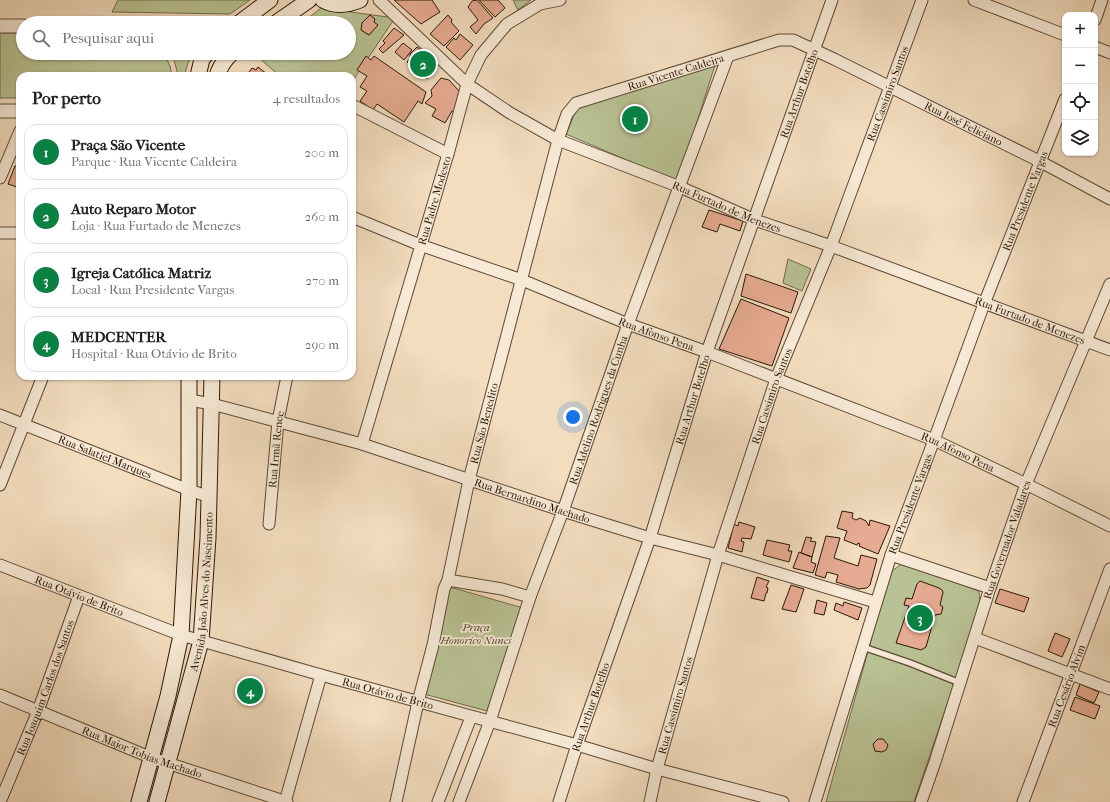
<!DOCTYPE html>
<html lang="pt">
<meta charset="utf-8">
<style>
body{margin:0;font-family:"IM FELL French Canon",serif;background:#f6f6f6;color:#202124}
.controls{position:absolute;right:12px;top:12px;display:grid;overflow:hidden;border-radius:8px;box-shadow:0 1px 3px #0004}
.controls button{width:36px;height:36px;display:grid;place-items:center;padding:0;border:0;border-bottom:1px solid #e0e0e0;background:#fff;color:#202124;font:20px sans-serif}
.you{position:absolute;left:573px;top:417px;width:14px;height:14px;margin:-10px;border:3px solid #fff;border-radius:50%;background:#1a73e8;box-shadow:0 0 0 6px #1a73e833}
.badge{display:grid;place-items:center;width:26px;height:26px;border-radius:50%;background:#0b8043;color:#fff;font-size:13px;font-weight:700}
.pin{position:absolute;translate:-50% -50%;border:2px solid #fff;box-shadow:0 1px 4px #0006}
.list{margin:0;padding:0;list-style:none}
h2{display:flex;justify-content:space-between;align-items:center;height:52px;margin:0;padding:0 16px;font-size:17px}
h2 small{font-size:13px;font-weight:400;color:#757577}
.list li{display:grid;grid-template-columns:26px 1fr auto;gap:12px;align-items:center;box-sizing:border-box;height:56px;margin:0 8px 8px;padding:0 8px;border:1px solid #e0e0e0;border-radius:12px}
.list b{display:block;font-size:15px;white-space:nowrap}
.list p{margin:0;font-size:13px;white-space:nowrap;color:#757577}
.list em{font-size:13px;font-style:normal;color:#757577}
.icon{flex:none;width:22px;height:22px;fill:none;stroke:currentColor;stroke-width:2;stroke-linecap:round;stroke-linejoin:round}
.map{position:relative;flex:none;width:1110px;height:802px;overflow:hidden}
.search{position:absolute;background:#fff;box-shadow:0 1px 3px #0004;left:16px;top:16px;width:340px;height:44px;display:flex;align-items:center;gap:10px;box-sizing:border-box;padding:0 14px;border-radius:22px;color:#757577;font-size:15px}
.panel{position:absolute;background:#fff;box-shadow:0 1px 3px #0004;left:16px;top:72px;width:340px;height:308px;border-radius:12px}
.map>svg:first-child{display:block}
.green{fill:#b9c294;stroke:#726c4c}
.building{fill:#e6ab92;stroke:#2a1705}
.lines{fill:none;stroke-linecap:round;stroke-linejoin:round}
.service-casing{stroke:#5c4834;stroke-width:8}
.minor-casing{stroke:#5c4834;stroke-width:13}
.tertiary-casing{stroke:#5c4834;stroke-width:15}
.secondary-casing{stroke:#2a1705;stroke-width:17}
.service{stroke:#f7e9d5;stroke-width:5.5}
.minor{stroke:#f7e9d5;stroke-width:11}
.tertiary{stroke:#f7e9d5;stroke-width:13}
.secondary{stroke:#f7e9d5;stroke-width:15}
.labels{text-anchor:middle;stroke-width:3.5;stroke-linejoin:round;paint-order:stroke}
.street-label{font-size:11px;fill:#2a1705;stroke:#f7e9d5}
.park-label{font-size:11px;font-style:italic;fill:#554a30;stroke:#f7e9d5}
</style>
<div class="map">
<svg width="1110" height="802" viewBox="0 0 1110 802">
<rect width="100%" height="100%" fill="#f3ddbf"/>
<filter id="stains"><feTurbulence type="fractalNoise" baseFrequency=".005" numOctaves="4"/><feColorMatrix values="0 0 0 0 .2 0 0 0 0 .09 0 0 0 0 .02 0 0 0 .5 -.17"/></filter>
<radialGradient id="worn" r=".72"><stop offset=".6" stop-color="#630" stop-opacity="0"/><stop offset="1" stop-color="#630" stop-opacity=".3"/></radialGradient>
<!-- green -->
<path class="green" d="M118,0H250L230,14L112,12Z
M513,0H531L518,10Z
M321,8L395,18L352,82V76H280L259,58L265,53H349V23H302Z
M0,33H23V53H164L170,66L172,76H20V98H0Z
M172,53H193L190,57L184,76H177V71Z
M715,65L678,182L566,134L578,106Z
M788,259L811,269L802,291L783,283Z
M903,563L979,591L980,602L968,643L914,802H826L879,612L892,571Z
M450,587L523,608L487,711L424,694Z"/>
<!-- building -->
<path class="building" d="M394,0H432L440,12L421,24Z
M477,0L493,18L484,24L476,34L470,27L478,20L468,7L472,1Z
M479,0H498L505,8L495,17Z
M370,15L375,19L374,22L378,25L369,35L361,30L362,23Z
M448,15L452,20L451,22L459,31L444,46L430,34Z
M394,28L404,35L383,53L379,49L385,43L383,41Z
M460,34L473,45L460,60L446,47L454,38L456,40Z
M403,43L412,50L404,60L395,52Z
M417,47L438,65L427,79L407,62L410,58V54Z
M366,56L371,60L374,56L426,92L422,104L418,101L404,122L377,104L373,110L360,101L367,91L360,87L367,76L357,70Z
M258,67L263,71L270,76H246L252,68L256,70Z
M441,78L449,80L459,91L454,112L452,111L445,123L432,116L436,109L425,103L432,96L431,90Z
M15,166L20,167V188L8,184Z
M709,210L743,221L740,231L720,224L717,232L702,227Z
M746,274L798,292L791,313L741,296Z
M741,299L789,318L772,366L719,349Z
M842,511L853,513L852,518L856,520L860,518L866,521L869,526L870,520L890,526L878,554L859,546L860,544L858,543L857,545L844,540L847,531L837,528Z
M739,522L755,527L751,539L742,538L741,541L744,542L742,552L728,548L734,524L738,526Z
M826,536L840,538L834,558L858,566L861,555L877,559L870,585L867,588L859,589L836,582L838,575L827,572L825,578L815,575Z
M806,537L812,538L810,541L816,542L812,557L801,553Z
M767,540L790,545L788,551H792L789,562L763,555Z
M799,552L812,557L811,562L816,564L813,573L793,568Z
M757,577L769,581L766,587L768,588L767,593H766L764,601L751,598Z
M920,581L939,588L942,590L943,592L940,605L943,607L941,614L935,615L926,647L921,650L896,643L909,606L904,605L906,598L912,599L917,584Z
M791,585L804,589L796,612L782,609Z
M1000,589L1029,598L1024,612L995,603Z
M817,600L827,603L824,615L814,613Z
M844,602L862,608L858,620L834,610L836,603L843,606Z
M1055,633L1070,639L1062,657L1048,651Z
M1080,684L1099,692L1094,703L1076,695Z
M1075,697L1100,706L1095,719L1070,710Z
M878,739H883L888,745L886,750L882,752L875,751L873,744Z"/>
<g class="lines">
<!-- service casing -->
<g class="service-casing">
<path id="service" d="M863,647L910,663L960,683"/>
</g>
<!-- minor casing -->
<g class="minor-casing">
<g id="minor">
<path id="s1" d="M379,0L467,84L510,113L558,140L680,187L755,220L831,246L1110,350"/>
<path d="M974,0L1065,35"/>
<path d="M1095,20L1102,0"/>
<path d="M1095,47L1110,53"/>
<path d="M352,105L448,154"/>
<path d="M0,178L20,131"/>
<path id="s2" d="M352,217L420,245L522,280L628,324L707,352L934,440L1026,484L1110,526"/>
<path d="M0,233H20"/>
<path id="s3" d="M189,400L212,404L362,444L563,511L650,538L718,555L875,602"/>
<path id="s4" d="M0,415L189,490L210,497"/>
<path id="s5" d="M362,444L448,154L467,84L481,55L507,24L540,4L560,0"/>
<path d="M0,485L43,376"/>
<path id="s6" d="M269,524L278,421L287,376"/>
<path d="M891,555L990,588"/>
<path id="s7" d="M0,565L181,635L321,675L577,745L657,769L783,802"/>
<path d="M448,580L502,589L530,597"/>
<path d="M975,638L1110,689"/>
<path id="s8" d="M0,695L152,758L287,802"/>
<path id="s9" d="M0,802L38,711L79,596"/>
<path d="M285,802L321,675"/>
<path id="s10" d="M396,802L418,702L433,645L444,589L448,580L469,480L558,140L567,114L576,103L779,40H793L834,59L1041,162L1110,199"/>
<path d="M438,802L471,717"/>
<path id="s11" d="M459,802L490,721L530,597L563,511L628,324L728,56"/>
<path id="s12" d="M559,802L577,745L650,538L707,352L832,0"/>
<path id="s13" d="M650,802L657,769L718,555L776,379L831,246L922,0"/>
<path id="s14" d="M815,802L891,555L934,440L984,304L1065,99"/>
<path id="s15" d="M921,802L935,762L990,588L1026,484L1110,284"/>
<path id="s16" d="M1023,802L1110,569"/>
</g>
</g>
<!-- tertiary casing -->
<g class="tertiary-casing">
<path id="tertiary" d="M0,26H23
M0,111H20"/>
</g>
<!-- secondary casing -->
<g class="secondary-casing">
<g id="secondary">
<path d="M323,0C335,7 348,5 360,0"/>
<path d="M239,23L270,0"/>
<path d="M276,23L309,0"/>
<path d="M198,76L202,59L207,53"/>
<path d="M217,76C219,68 226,58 232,53"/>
<path d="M139,802L168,696L181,635L189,490V376"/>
<path id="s17" d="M157,802L201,641L208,538L212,376"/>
</g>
</g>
<!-- service -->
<use href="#service" class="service"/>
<!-- minor -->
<use href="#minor" class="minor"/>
<!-- tertiary -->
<use href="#tertiary" class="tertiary"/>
<!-- secondary -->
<use href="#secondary" class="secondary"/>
</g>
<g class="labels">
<!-- street labels -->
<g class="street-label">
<text dy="4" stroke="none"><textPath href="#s10" startOffset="828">Rua Vicente Caldeira</textPath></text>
<text dy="4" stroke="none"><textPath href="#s12" startOffset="748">Rua Arthur Botelho</textPath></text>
<text dy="4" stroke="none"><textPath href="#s13" startOffset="748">Rua Cassimiro Santos</textPath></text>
<text dy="4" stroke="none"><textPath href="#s10" startOffset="1140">Rua José Feliciano</textPath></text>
<text dy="4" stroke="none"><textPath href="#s5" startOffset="254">Rua Padre Modesto</textPath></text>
<text dy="4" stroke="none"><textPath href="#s14" startOffset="637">Rua Presidente Vargas</textPath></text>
<text dy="4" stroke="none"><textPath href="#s1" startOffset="410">Rua Furtado de Menezes</textPath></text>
<text dy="4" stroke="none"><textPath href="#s1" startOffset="734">Rua Furtado de Menezes</textPath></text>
<text dy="4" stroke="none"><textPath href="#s2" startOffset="326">Rua Afonso Pena</textPath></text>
<text dy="4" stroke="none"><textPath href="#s13" startOffset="424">Rua Cassimiro Santos</textPath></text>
<text dy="4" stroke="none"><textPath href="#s12" startOffset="424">Rua Arthur Botelho</textPath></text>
<text dy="4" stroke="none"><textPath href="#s11" startOffset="416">Rua Adelino Rodrigues da Cunha</textPath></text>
<text dy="4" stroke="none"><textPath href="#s10" startOffset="389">Rua São Benedito</textPath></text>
<text dy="4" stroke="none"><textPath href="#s6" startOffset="75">Rua Irmã Renee</textPath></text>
<text dy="4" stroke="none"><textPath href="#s2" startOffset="650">Rua Afonso Pena</textPath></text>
<text dy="4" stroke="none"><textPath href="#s4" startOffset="113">Rua Salatiel Marques</textPath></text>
<text dy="4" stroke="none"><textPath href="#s3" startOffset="358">Rua Bernardino Machado</textPath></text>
<text dy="4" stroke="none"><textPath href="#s14" startOffset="313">Rua Presidente Vargas</textPath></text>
<text dy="4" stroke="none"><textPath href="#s15" startOffset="276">Rua Governador Valadares</textPath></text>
<text dy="4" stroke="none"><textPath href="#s17" startOffset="216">Avenida João Alves do Nascimento</textPath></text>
<text dy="4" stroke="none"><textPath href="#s7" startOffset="85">Rua Otávio de Brito</textPath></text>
<text dy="4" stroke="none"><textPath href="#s16" startOffset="124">Rua Cesário Alvim</textPath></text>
<text dy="4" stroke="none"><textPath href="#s9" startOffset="123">Rua Joaquim Carlos dos Santos</textPath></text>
<text dy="4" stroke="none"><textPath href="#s7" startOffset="409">Rua Otávio de Brito</textPath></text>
<text dy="4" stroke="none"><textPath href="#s13" startOffset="100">Rua Cassimiro Santos</textPath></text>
<text dy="4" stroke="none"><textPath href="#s12" startOffset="100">Rua Arthur Botelho</textPath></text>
<text dy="4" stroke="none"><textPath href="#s8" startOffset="153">Rua Major Tobias Machado</textPath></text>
</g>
<!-- park labels -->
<g class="park-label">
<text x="476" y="631">Praça<tspan x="476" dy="13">Honorico Nunes</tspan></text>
</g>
</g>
<rect width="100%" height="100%" filter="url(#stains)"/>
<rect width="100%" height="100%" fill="url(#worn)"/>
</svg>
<div class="controls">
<button>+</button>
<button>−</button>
<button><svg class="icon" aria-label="locate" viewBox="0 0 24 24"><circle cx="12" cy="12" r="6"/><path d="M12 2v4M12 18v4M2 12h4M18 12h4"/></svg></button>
<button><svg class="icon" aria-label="layers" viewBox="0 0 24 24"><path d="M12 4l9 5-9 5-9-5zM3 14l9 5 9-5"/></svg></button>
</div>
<div class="you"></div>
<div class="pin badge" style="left:635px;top:119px">1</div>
<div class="pin badge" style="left:423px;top:64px">2</div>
<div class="pin badge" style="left:920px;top:618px">3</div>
<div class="pin badge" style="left:250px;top:691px">4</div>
<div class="search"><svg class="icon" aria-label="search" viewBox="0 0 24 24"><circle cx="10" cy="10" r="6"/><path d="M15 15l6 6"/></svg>Pesquisar aqui</div>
<section class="panel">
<h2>Por perto<small>4 resultados</small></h2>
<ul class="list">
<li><span class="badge">1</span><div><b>Praça São Vicente</b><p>Parque · Rua Vicente Caldeira</p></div><em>200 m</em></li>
<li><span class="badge">2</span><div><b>Auto Reparo Motor</b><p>Loja · Rua Furtado de Menezes</p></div><em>260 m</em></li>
<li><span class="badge">3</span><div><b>Igreja Católica Matriz</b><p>Local · Rua Presidente Vargas</p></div><em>270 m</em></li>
<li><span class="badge">4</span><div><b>MEDCENTER</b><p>Hospital · Rua Otávio de Brito</p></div><em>290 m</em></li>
</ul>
</section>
</div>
